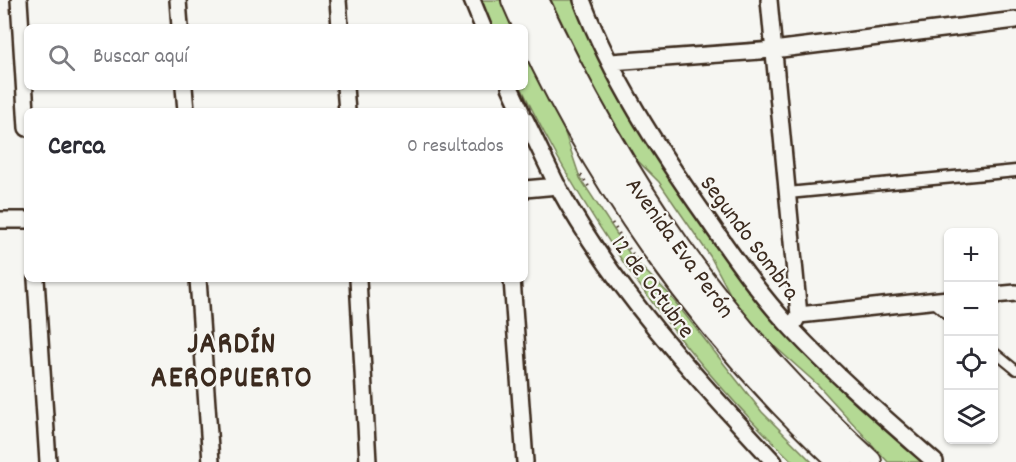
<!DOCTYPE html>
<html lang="es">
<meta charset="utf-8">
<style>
body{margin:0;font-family:Dekko,sans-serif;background:#f2f2f3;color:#2b2b33}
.controls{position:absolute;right:18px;bottom:18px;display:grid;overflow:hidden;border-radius:9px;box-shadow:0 2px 4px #0004}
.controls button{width:54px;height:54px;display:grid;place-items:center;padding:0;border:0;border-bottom:2px solid #e1e1e2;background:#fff;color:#2b2b33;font:30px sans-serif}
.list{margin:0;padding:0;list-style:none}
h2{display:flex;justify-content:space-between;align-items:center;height:78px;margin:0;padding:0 24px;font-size:26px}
h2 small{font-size:20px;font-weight:400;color:#7c7c81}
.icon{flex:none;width:33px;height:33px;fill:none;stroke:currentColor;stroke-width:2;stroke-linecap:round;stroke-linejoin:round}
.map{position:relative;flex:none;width:1016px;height:462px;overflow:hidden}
.search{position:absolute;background:#fff;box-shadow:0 2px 4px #0004;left:24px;top:24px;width:504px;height:66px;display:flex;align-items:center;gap:15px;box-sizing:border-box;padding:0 21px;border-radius:9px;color:#7c7c81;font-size:22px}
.panel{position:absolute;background:#fff;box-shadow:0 2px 4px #0004;left:24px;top:108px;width:504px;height:174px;border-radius:9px}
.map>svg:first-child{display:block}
.green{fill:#b4d994;stroke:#788259;stroke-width:1.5}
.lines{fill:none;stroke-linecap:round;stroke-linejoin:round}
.service-casing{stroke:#3b2a1e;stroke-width:12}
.pedestrian-casing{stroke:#3b2a1e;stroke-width:15}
.minor-casing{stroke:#3b2a1e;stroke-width:20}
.primary-casing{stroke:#3b2a1e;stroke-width:28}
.path{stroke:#3b2a1e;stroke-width:3;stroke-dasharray:1.5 4.5;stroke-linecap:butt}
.service{stroke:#f6f6f2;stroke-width:8}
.pedestrian{stroke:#f6f6f2;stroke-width:10}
.minor{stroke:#f6f6f2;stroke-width:15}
.primary{stroke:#f6f6f2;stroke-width:24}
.labels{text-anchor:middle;stroke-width:4.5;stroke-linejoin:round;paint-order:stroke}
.street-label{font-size:24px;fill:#3b2a1e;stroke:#f6f6f2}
.district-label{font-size:30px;font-weight:bold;letter-spacing:1.5px;fill:#3b2a1e;stroke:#f6f6f2}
</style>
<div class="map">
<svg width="1016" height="462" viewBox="0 0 1016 462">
<rect width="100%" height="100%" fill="#f6f6f2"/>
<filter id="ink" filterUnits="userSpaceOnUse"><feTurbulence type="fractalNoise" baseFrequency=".0167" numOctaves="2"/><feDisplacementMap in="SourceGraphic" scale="12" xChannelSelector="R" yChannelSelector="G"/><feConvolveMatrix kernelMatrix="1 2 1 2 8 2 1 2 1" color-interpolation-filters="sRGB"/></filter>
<g filter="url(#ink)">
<!-- green -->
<path class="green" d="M480,0H501L513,27H492Z
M551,0H575L720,247L926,462H888L818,385L763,336L734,301L710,256L659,182L630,153L590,80Z
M525,53L564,130L580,178L633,259L668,293L762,412L812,462H793C682,355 588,226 521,87H525Z"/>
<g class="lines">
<!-- service casing -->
<g class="service-casing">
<path id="service" d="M933,302L948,315
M994,352L1016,370"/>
</g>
<!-- pedestrian casing -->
<g class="pedestrian-casing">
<path id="pedestrian" d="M788,193L1016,171"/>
</g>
<!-- minor casing -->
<g class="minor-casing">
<path id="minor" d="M19,0L27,128
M178,0L180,27
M338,0L340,27
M472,0L483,27
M582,0C611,77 658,149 706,217C732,255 760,295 792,329C836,376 886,419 935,462
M769,0L799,315L791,328
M611,62L773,50L1016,20
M184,87L186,111
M345,87L347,111
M510,87L521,111
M525,119C536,141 546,163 557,185C613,288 695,377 774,462
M525,189L558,186
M0,220H27
M36,279L48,462
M198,279L211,462
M358,279L368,462
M512,279L525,462
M994,295L1016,293
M799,315L948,299"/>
</g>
<!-- primary casing -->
<g class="primary-casing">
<path id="primary" d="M514,0C590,175 702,332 841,462
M536,0C620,179 722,329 869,462"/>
</g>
<!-- path -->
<path class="path" d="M581,175L589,187
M612,223L638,262"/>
<!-- service -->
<use href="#service" class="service"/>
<!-- pedestrian -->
<use href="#pedestrian" class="pedestrian"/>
<!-- minor -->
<use href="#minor" class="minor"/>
<!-- primary -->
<use href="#primary" class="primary"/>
</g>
</g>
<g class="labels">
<!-- street labels -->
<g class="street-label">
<text transform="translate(751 237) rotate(53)" y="8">Segundo Sombra</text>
<text transform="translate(681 247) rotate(54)" y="8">Avenida Eva Perón</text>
<text transform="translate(654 286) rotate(53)" y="8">12 de Octubre</text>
</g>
<!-- district labels -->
<g class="district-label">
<text x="232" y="352">JARDÍN<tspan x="232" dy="34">AEROPUERTO</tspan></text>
</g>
</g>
</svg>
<div class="controls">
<button>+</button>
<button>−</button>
<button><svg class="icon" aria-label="locate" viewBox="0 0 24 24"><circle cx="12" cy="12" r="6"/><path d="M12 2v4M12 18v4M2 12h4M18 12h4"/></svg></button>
<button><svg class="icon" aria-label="layers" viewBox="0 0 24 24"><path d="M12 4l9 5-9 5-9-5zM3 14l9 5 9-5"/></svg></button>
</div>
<div class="search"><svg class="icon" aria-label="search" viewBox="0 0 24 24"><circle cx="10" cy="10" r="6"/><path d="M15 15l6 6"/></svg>Buscar aquí</div>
<section class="panel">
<h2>Cerca<small>0 resultados</small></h2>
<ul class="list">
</ul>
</section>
</div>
